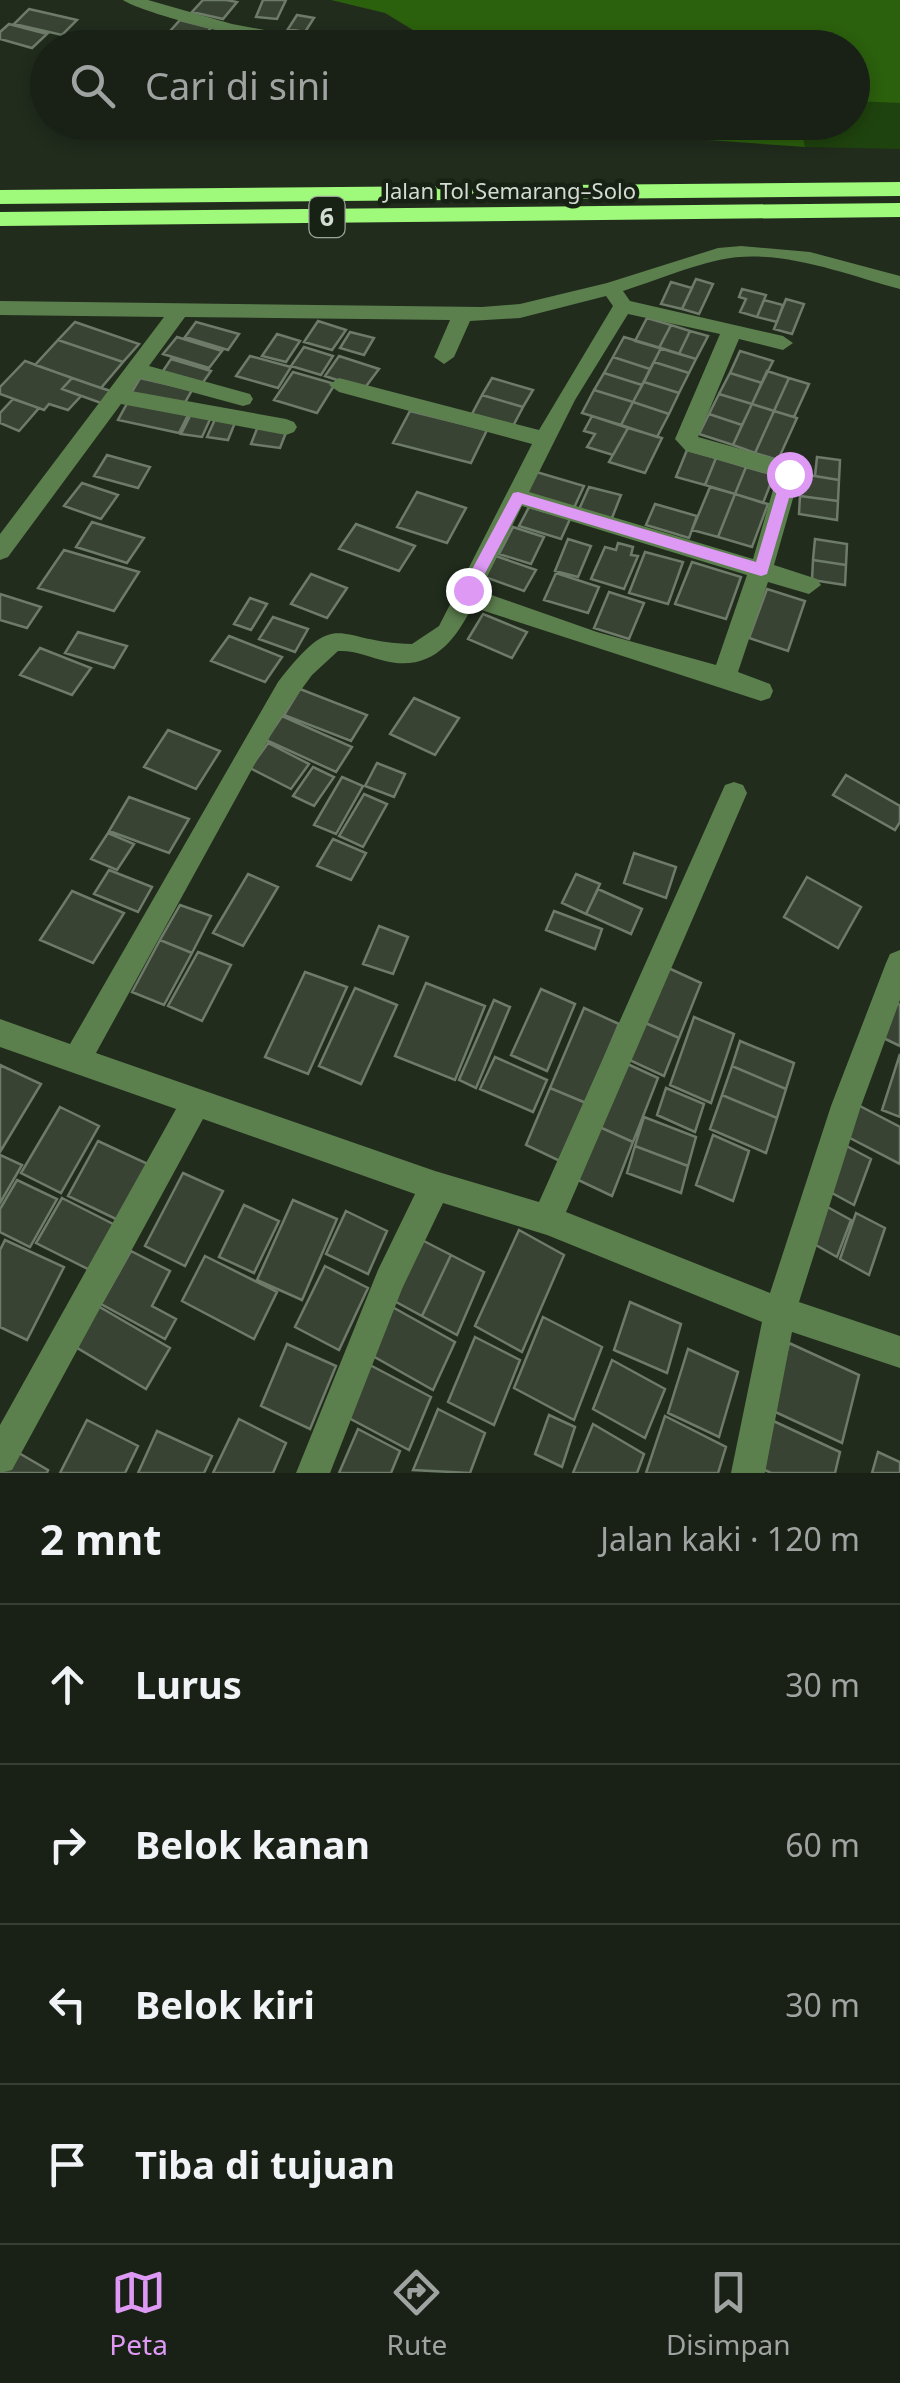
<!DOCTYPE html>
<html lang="id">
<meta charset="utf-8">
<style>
body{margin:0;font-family:"Noto Sans",sans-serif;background:#22291f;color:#f1f3f6}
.stop{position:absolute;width:30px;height:30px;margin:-22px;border:8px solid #dd99f4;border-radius:50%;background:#fff}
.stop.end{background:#dd99f4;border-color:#fff;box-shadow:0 2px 10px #0008}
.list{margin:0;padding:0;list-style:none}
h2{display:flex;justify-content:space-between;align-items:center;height:130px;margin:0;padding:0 40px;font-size:42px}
h2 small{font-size:32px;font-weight:400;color:#9fa3a1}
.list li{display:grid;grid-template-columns:65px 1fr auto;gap:30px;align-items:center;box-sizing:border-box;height:160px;padding:0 40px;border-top:2px solid #373e35}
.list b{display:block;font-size:38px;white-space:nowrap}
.list em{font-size:32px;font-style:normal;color:#9fa3a1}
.icon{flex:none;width:55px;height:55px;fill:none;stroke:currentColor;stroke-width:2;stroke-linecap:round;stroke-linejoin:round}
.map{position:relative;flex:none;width:900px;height:1473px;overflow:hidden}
.search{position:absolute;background:#192116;box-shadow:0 5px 15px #0003;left:30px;right:30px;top:30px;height:110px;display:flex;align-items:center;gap:25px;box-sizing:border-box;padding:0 35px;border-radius:55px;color:#9fa3a1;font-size:38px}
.sheet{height:770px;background:#192116}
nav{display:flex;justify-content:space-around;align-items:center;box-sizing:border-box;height:140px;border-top:2px solid #373e35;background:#192116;font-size:28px;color:#9fa3a1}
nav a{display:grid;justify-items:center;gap:5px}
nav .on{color:#dd99f4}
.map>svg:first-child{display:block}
.green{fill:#1f430e}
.forest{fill:#2b600d}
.building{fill:#384333;stroke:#6e7b69;stroke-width:2.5}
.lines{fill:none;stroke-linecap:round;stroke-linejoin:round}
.minor{fill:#5c7f4e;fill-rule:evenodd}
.highway{fill:#9ff97a;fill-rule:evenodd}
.route{fill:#dd99f4}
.labels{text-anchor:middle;stroke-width:9;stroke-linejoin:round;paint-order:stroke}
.far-street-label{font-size:22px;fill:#d4dbd2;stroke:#182214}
.shield{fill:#182214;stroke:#9ca499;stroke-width:2.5}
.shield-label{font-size:25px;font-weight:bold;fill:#d4dbd2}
</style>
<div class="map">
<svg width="900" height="1473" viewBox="0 0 900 1473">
<rect width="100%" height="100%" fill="#212c1d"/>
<!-- green -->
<path class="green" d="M866,99L900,103V149L805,147L800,123L852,122L853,101Z"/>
<!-- forest -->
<path class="forest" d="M331,0H900V103L853,101L852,48L441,47L385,13Z
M513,123H800L805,147L514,126Z"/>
<!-- building -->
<path class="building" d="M203,0H226L237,2L223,19L192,12Z
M263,0H286L277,19L256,17Z
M29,9L77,20L62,35L14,24Z
M297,15L314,18L305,32L288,29Z
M180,20L211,28L194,48H155Z
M9,24L47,34L32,48L0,39V32Z
M217,31L233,36L222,48L201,46Z
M351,32L389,42L384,48L339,45Z
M696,279L713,284L699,314L682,309Z
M671,282L692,288L682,309L661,304Z
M742,289L766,295L757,317L740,312L746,299L739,297Z
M786,299L804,304L792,334L774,329Z
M764,300L783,305L777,322L757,317Z
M647,318L671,325L659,348L635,341Z
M318,321L346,330L332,350L304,342Z
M75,322L139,344L123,362L58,340Z
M196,322L239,334L228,350L185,337Z
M671,325L690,331L679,354L659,348Z
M690,331L708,336L696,359L679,354Z
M350,332L374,338L364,355L340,348Z
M277,334L300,341L286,362L262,356Z
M177,337L222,351L209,368L163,354Z
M624,337L661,348L650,369L613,357Z
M58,340L123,362L101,388L35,365Z
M304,347L333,356L321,375L291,366Z
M661,348L696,359L689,373L654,362Z
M740,351L773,361L762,383L730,373Z
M250,356L291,367L278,388L236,376Z
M339,356L379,369L364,389L325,376Z
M613,357L650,369L642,385L604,373Z
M171,359L211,371L199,388L159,377Z
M25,361L72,378L62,389L81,396L68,410L49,404L44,410L0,394V387Z
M654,362L689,373L679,393L644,382Z
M767,371L789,378L774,411L752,404Z
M293,372L335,384L317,413L274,400Z
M604,373L642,385L633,402L594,390Z
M730,373L762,383L752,404L719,394Z
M72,378L101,388L111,391L101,403L62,389Z
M140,378L192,390L183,406L130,395Z
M492,378L533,390L523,407L482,395Z
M789,378L809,384L794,417L774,411Z
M644,382L679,393L669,414L633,402Z
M594,390L633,402L621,425L582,413Z
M719,394L752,404L742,425L709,414Z
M482,395L523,407L513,426L472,414Z
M13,399L39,408L19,431L0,423V413Z
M129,400L189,413L179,433L118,420Z
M633,402L669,414L657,437L621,425Z
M752,404L774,411L755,453L733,445Z
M410,411L487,430L471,463L393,443Z
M774,411L797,418L778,460L755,453Z
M192,412L212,415L202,437L181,434Z
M709,414L742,425L733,445L699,434Z
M592,416L628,428L613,455L587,447L595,434L584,431Z
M216,417L236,420L228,440L207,437Z
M258,426L287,430L280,448L251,444Z
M628,428L662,438L645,473L609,462Z
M687,450L716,458L705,485L676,477Z
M107,455L150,467L138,488L94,476Z
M817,457L840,460L839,480L815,476Z
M716,458L746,467L735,494L705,485Z
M746,467L774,475L763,503L735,494Z
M533,471L584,486L573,510L521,494Z
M802,474L839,480L838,501L800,496Z
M82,483L118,495L101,519L64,506Z
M589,487L621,495L610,523L577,514Z
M710,487L735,494L718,537L692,530Z
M417,492L466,508L447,543L397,527Z
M735,494L768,504L752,547L718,537Z
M800,496L838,501L837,520L799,514Z
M655,504L697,516L689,538L646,525Z
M529,507L570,519L561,539L519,526Z
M92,522L144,538L127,563L76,547Z
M356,524L415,546L399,571L339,549Z
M513,527L544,537L531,564L499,554Z
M568,539L591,546L578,577L555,571Z
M815,539L847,544L846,565L813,560Z
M618,543L633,547L631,555L638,556L624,589L591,579L605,547L616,550Z
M64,550L139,572L114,611L38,588Z
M645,552L683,562L668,604L629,593Z
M496,556L536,570L524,591L485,577Z
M813,560L846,565L845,585L812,580Z
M692,562L741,577L726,619L675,604Z
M556,573L599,587L588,613L544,600Z
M311,574L347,588L327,618L291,604Z
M767,589L805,601L788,651L749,638Z
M609,592L644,603L629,639L594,628Z
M0,594L41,607L27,628L0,620Z
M250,598L267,604L251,630L234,624Z
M483,614L527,632L512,658L468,639Z
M273,617L308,629L295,652L259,639Z
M78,632L127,646L114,668L65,653Z
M229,636L282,657L265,682L211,661Z
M40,648L91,668L72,695L20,675Z
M300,689L367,715L351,741L284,715Z
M414,698L459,718L435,755L390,734Z
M282,716L352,747L336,772L266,740Z
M168,730L220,751L196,789L144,767Z
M268,743L309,764L291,789L250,768Z
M377,763L405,774L394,797L365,786Z
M313,767L334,777L314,806L293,796Z
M846,775L900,806V822L895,830L833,795Z
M342,777L363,786L336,834L314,825Z
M364,794L387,804L363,847L339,836Z
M129,797L189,819L169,853L109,831Z
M108,833L134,844L117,870L91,859Z
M333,839L366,853L351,880L317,866Z
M634,853L676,867L666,898L624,883Z
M109,870L152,887L138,912L94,894Z
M248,874L278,887L243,946L213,933Z
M576,874L600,884L586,914L562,903Z
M807,877L861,907L838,948L784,917Z
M598,889L642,909L631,934L586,914Z
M72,891L124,913L93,963L40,940Z
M180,905L211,916L192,953L160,940Z
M554,911L602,929L595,949L546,930Z
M379,926L408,937L393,974L363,964Z
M160,940L192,953L164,1005L132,992Z
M198,952L231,965L202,1021L168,1006Z
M664,966L701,983L679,1038L641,1021Z
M305,972L347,987L308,1074L265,1057Z
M426,983L485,1006L455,1080L395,1056Z
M355,988L397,1005L361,1084L319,1066Z
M541,989L575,1004L547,1071L511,1055Z
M888,999L900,1005V1046L875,1034Z
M494,1000L510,1007L476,1088L459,1080Z
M584,1008L619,1024L586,1103L550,1088Z
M694,1017L734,1034L711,1103L670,1085Z
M641,1021L679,1038L664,1076L625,1058Z
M740,1041L794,1063L786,1089L732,1066Z
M900,1054V1117L882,1110Z
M495,1057L547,1080L533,1112L480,1089Z
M621,1061L658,1078L633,1142L595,1125Z
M0,1065L41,1084L0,1152Z
M732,1066L786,1089L777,1118L722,1095Z
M550,1088L586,1103L562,1162L526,1145Z
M666,1088L704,1104L695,1132L657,1115Z
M722,1095L777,1118L766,1153L710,1129Z
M858,1105L900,1127V1164L846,1136Z
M60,1107L99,1126L61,1193L21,1173Z
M644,1117L696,1137L688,1166L635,1146Z
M595,1125L633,1142L612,1196L574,1178Z
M713,1135L749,1151L733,1201L696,1185Z
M98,1141L148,1164L118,1220L68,1196Z
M839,1142L871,1159L854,1205L821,1187Z
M635,1146L688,1166L681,1193L627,1173Z
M0,1155L22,1165L0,1203Z
M183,1173L223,1191L185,1266L145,1246Z
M17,1180L57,1199L30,1247L0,1232V1209Z
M62,1198L115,1225L90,1270L36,1243Z
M293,1200L337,1219L302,1300L257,1280Z
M822,1204L851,1220L837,1257L807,1240Z
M244,1205L279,1221L254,1273L219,1257Z
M346,1211L387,1231L368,1274L326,1254Z
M856,1213L885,1228L869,1275L840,1259Z
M519,1230L564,1255L522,1352L475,1326Z
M416,1237L451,1255L422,1316L387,1297Z
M5,1240L64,1267L27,1340L0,1327V1250Z
M131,1251L170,1271L152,1306L176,1319L165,1339L101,1304Z
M451,1255L484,1272L457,1335L422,1316Z
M205,1256L277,1292L254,1339L182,1301Z
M325,1266L368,1288L339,1350L295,1327Z
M630,1302L681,1324L667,1373L614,1350Z
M387,1304L455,1342L433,1390L364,1351Z
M98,1306L170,1348L146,1389L74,1346Z
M543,1317L602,1347L574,1420L514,1388Z
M475,1337L520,1360L494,1425L448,1402Z
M789,1343L859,1375L842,1443L771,1410Z
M287,1344L336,1366L310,1429L261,1406Z
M688,1349L738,1372L719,1437L668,1413Z
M612,1360L665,1389L645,1438L593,1409Z
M368,1364L431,1397L409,1450L345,1416Z
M438,1409L485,1433L470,1473L413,1470Z
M549,1415L575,1427L562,1467L535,1454Z
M665,1416L726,1447L718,1473H646Z
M767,1418L840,1452L835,1473H771L754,1465Z
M239,1419L286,1443L273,1473H213Z
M87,1420L138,1446L125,1473H60Z
M593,1424L644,1454L637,1473H573Z
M358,1429L400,1451L391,1473H339Z
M157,1431L212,1456L204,1473H138Z
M12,1449L48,1470L47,1473H0Z
M878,1452L900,1462V1473H872Z"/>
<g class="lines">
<!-- minor -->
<path class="minor" d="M123,0H148L232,24L314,39L322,44C303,55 144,15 123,0Z
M741,246L810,252L900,276V289C843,274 779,247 719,260C687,267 654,281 623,291L630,301L783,336L793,343L783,350L739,339L698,437L791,463L800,474L774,565L817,579L821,585L809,594L768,582L738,672L770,684L773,691L770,698L761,701L472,607C454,643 430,672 385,661C369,657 355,650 338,651L312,675L279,720L96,1053L435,1171L539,1202L725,785L734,782L743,785L747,793L566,1212L770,1293L831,1106L886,963L890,954L900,950V1000L861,1106L799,1302L900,1336V1368L792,1332L765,1473H731L762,1322L547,1235L443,1203L402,1289L330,1473H296L378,1270L415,1194L203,1119L12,1470L0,1473V1425L176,1109L0,1047V1019L70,1044L278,682C339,604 334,643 412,644L439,626L532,444L339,392L329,385L339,378L539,430L613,306L606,296L520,318L470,321L454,357L444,364L434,357L450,320L185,317L149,366L250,394L253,399L250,404L243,406L140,378L131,391L286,419L294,422L297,427L294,432L286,435L121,404L8,557L0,560V534L164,317L0,315V301L482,307L520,304L607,283L718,248ZM628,314L720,334L675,439L686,451L777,476L753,559L529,492L575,400ZM522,506L747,575L716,665L597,632L480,591Z"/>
<!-- highway -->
<path class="highway" d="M900,182V196L0,204V190Z
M900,203V217L0,226V212Z"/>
</g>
<!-- route -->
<path class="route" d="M789,469L796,474L767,574L761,576L522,504L474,594L468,596L461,590L513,493L518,492L756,562L782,474Z"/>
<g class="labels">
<!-- far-street labels -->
<g class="far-street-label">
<text x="510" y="199">Jalan Tol Semarang–Solo</text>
</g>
<!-- shield labels -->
<rect class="shield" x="309.5" y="197" width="35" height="40" rx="8"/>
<g class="shield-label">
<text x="327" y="226">6</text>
</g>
</g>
</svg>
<div class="stop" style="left:789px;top:474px"></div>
<div class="stop end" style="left:468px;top:590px"></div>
<div class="search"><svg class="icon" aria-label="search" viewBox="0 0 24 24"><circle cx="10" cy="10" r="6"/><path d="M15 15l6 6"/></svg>Cari di sini</div>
</div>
<section class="sheet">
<h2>2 mnt<small>Jalan kaki · 120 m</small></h2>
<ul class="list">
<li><svg class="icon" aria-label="ahead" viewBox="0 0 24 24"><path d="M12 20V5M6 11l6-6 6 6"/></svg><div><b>Lurus</b></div><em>30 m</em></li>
<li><svg class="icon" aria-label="right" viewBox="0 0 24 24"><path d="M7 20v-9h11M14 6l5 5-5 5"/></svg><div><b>Belok kanan</b></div><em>60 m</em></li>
<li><svg class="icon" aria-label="left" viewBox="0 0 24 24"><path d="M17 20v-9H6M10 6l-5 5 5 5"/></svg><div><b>Belok kiri</b></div><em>30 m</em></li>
<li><svg class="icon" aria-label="arrive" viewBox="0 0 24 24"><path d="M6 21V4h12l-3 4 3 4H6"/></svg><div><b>Tiba di tujuan</b></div></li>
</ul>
</section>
<nav>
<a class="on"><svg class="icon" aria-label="map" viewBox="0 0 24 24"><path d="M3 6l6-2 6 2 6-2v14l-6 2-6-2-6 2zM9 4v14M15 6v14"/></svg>Peta</a>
<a><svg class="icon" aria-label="directions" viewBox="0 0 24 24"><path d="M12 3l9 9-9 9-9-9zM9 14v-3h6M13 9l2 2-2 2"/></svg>Rute</a>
<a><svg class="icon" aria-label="saved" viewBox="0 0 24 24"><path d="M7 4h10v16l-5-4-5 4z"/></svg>Disimpan</a>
</nav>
